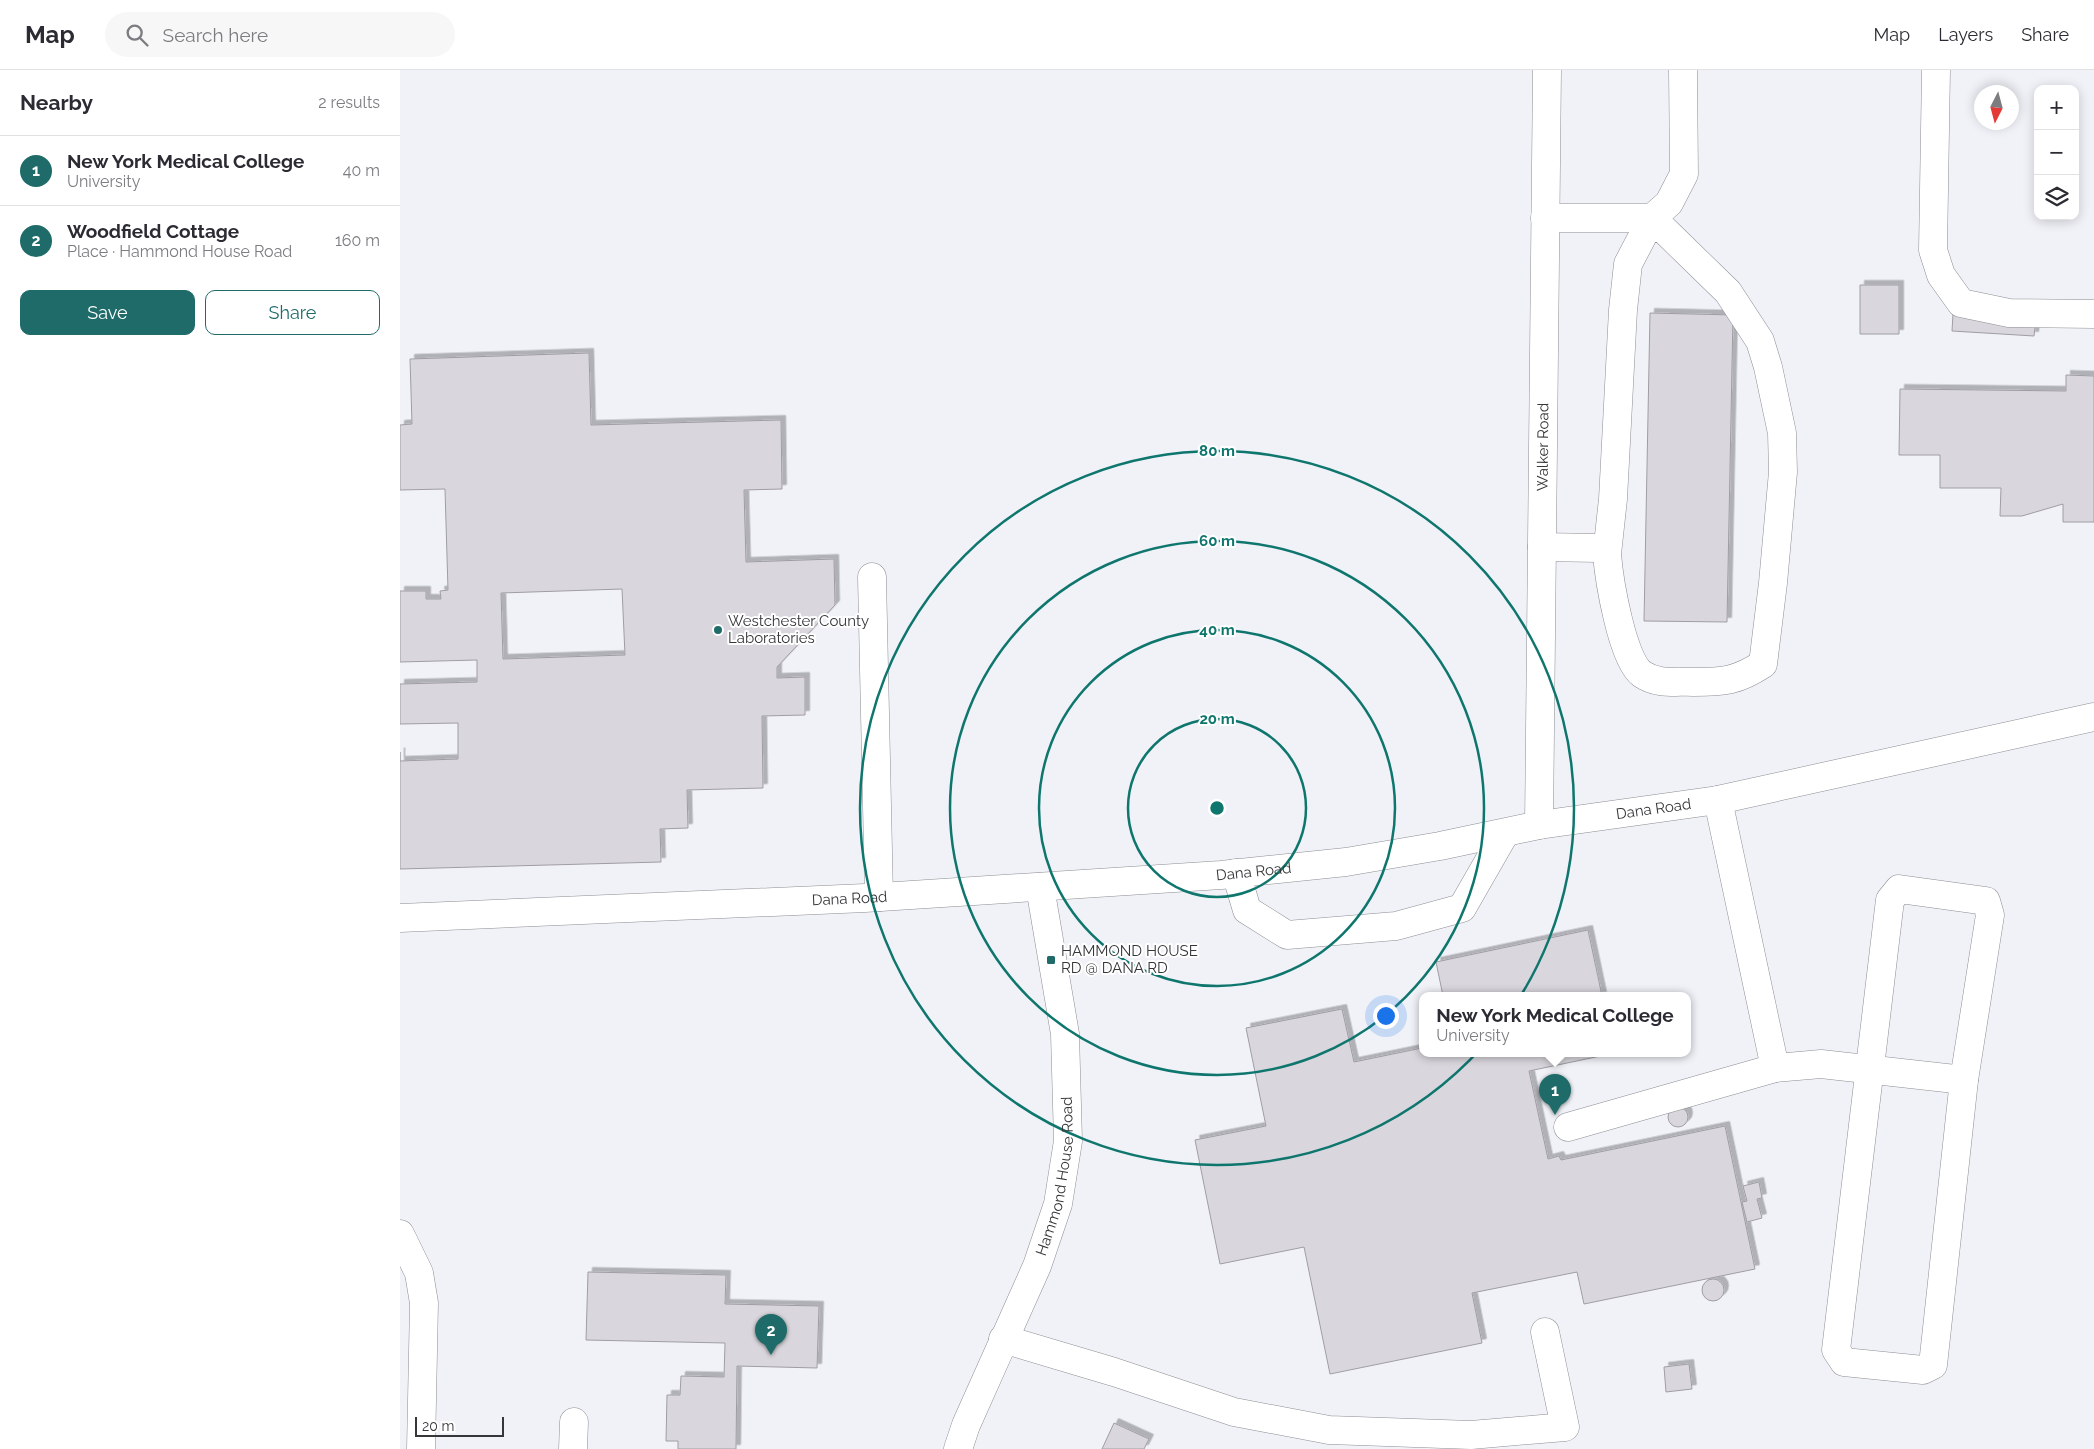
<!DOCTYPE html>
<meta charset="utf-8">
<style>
body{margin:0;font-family:Raleway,sans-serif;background:#f7f7f7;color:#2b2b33}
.controls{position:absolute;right:15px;top:15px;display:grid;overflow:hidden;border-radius:10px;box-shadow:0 2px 12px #0003}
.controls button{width:45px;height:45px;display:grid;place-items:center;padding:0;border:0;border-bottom:1px solid #e1e1e2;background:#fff;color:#2b2b33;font:25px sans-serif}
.compass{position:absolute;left:1574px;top:15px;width:45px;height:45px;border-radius:50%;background:#fff;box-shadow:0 2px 12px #0003;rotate:186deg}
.scale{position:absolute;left:15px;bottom:12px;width:89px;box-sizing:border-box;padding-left:5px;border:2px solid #353638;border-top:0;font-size:14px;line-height:18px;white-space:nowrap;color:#353638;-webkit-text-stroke:4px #fff;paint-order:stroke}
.you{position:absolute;left:985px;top:945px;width:18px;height:18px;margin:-12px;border:4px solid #fff;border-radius:50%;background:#1a73e8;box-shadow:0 0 0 8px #1a73e833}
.badge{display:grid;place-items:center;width:32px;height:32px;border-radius:50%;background:#1f6b69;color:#fff;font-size:16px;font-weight:700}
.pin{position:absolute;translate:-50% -41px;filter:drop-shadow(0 1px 2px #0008)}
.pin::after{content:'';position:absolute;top:26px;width:18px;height:15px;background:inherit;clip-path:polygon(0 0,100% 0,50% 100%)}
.popup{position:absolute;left:1019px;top:922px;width:272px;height:65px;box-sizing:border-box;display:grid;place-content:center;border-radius:10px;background:#fff;filter:drop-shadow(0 1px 4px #0005);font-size:16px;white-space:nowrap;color:#7c7c81}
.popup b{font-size:19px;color:#2b2b33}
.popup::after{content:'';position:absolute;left:50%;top:100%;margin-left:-10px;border:10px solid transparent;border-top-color:#fff}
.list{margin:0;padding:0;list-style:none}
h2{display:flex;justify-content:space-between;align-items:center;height:65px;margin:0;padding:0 20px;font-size:21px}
h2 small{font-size:16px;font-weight:400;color:#7c7c81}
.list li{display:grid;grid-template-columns:32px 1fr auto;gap:15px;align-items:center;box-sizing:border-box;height:70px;padding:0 20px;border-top:1px solid #e1e1e2}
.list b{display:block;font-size:19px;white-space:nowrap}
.list p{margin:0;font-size:16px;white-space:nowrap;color:#7c7c81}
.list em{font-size:16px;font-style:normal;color:#7c7c81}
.actions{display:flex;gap:10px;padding:15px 20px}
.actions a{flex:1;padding:11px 0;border:1px solid #1f6b69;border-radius:10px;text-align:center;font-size:18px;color:#1f6b69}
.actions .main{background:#1f6b69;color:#fff}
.icon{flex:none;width:28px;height:28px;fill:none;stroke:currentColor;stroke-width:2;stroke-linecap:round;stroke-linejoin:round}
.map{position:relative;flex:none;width:1694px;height:1379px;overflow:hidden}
header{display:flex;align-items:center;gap:30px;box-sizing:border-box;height:70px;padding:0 25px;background:#fff;border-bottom:1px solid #e1e1e2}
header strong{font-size:24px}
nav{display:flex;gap:28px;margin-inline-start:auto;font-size:18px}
.search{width:350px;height:45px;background:#f7f7f7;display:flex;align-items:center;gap:12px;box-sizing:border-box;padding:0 18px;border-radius:28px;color:#7c7c81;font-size:19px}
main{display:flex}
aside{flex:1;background:#fff}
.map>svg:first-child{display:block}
.building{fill:#d9d7dd;stroke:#a09da3;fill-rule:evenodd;filter:url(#shadow)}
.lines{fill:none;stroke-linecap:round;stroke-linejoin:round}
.minor-casing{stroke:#8c8e93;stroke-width:29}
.minor{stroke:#fff;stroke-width:28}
.ring{fill:none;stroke:#0f766e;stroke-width:2.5}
.poi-dot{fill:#1f6b69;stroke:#fff;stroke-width:2}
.labels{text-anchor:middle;stroke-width:4;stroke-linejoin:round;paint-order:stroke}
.street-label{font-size:15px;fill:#353638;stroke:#fff}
.poi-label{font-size:15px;fill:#353638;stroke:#fff;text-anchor:start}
.centre{fill:#0f766e;stroke:#fff;stroke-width:2.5}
.ring-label{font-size:15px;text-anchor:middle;font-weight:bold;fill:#0f766e;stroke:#fff;stroke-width:4;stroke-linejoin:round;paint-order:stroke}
</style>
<header>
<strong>Map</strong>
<div class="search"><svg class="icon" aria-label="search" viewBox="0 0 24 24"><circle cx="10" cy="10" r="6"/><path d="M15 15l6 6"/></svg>Search here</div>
<nav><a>Map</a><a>Layers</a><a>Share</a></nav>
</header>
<main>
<aside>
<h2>Nearby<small>2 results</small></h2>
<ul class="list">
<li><span class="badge">1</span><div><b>New York Medical College</b><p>University</p></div><em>40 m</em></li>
<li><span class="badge">2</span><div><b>Woodfield Cottage</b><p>Place · Hammond House Road</p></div><em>160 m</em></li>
</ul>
<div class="actions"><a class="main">Save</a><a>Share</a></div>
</aside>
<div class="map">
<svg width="1694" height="1379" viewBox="0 0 1694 1379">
<defs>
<filter id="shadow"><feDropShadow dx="4.5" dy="-4.5" stdDeviation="0" flood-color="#0004"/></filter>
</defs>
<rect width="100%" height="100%" fill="#f0f2f8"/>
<!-- building -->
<path class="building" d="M1460,215H1499V264H1460Z
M1250,243L1333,245L1327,552L1244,551Z
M1553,244L1636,248L1634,266L1552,261Z
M189,283L191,355L381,350L382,419L344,420L346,492L434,489L435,535L377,597V608L405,607V645L362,646L363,718L287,720L288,758L260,759L261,792L0,799V682V691L58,689V653L0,654V614L77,612V590L0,592V521H26V529H41L40,521L48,520L45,419L0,420V355L12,354L10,289ZM222,519L225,585L103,589L101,523Z
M1666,305L1694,306V452H1663V434L1622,446H1600L1601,418H1540V385H1499L1500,319L1666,321Z
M1188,860L1202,926H1043L1036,892Z
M942,939L954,992L1022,978V984H1210L1129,1001L1148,1089L1159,1086L1161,1090L1325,1056L1355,1199L1184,1234L1177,1202L1072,1223L1082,1273L930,1304L904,1177L820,1194L795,1070L866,1056L846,958Z
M1268 1047a10 10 0 1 1 20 0a10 10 0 1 1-20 0Z
M1359,1112L1362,1128L1357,1129L1362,1148L1347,1152L1342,1132L1347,1131L1343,1116Z
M188,1202L326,1205L325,1234L419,1236L417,1298L337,1296L336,1379H278V1371H266L267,1325H280L281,1306L324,1307L325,1273L186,1270Z
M1302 1220a11 11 0 1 1 22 0a11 11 0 1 1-22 0Z
M1289,1294L1292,1319L1266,1322L1264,1297Z
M714,1353L749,1369L744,1379H702Z"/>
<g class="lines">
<!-- minor casing -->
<g class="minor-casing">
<g id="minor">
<path d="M1536,0L1533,180L1541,205L1561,233L1609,243L1694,244"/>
<path d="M1145,148H1252L1269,133L1284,104L1283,0"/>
<path d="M1142,477L1198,478L1207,484C1209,509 1222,590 1242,604C1258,615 1276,611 1294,612C1324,612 1337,611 1363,594L1373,513L1383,402L1382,363L1368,297L1360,271L1328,222L1252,148L1228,194L1223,240L1213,429L1207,484"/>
<path d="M472,507L479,827"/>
<path d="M1318,730L1375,998"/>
<path id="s1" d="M1139,755L1147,0"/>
<path d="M836,803L847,840L887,865L996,856L1062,838L1105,763"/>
<path d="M1499,819L1586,831L1590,845L1564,1010L1533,1295L1523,1300L1444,1292L1436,1280L1490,830Z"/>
<path id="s2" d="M0,848L465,828L821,805L946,792L1040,776L1139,755L1318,730L1694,647"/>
<path d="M1168,1057L1375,998L1421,994L1564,1010"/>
<path d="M0,1164L19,1203L24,1233L21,1379"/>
<path d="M603,1269L714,1302L834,1342L929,1360L1071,1365L1165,1357L1145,1262"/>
<path d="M173,1379L174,1352"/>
<path id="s3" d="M558,1379L566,1355L637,1196L658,1134L668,1071L665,964L640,817"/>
</g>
</g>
<!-- minor -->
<use href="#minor" class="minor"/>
</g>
<!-- distance rings -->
<g class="ring">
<circle cx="817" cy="738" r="89"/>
<circle cx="817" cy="738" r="178"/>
<circle cx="817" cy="738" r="267"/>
<circle cx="817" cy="738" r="357"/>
</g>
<!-- markers -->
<g class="poi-dot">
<circle cx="318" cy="560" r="5"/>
<rect x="646" y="885" width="10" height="10" rx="2.5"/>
</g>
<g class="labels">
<!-- street labels -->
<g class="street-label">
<text dy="5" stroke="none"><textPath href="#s1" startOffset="378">Walker Road</textPath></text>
<text dy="5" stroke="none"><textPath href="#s2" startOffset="1260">Dana Road</textPath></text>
<text dy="5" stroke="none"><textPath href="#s2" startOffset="855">Dana Road</textPath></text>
<text dy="5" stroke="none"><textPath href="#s2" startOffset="450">Dana Road</textPath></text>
<text dy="5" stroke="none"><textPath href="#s3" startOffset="292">Hammond House Road</textPath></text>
</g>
<!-- poi labels -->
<g class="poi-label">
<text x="328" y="556">Westchester County<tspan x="328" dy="17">Laboratories</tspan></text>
<text x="661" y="886">HAMMOND HOUSE<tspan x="661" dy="17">RD @ DANA RD</tspan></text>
</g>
</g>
<circle cx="817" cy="738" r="8" class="centre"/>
<g class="ring-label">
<text x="817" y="386">80 m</text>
<text x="817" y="476">60 m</text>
<text x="817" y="565">40 m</text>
<text x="817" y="654">20 m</text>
</g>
</svg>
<div class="controls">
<button>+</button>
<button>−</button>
<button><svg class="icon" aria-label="layers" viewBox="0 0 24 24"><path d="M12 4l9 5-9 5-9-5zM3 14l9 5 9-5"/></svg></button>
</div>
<svg class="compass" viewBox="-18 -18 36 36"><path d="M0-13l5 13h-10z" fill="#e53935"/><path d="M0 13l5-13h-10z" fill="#7c7c81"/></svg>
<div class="scale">20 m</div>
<div class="you"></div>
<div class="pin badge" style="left:1155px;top:1045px">1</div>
<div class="popup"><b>New York Medical College</b>University</div>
<div class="pin badge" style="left:371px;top:1285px">2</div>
</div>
</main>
